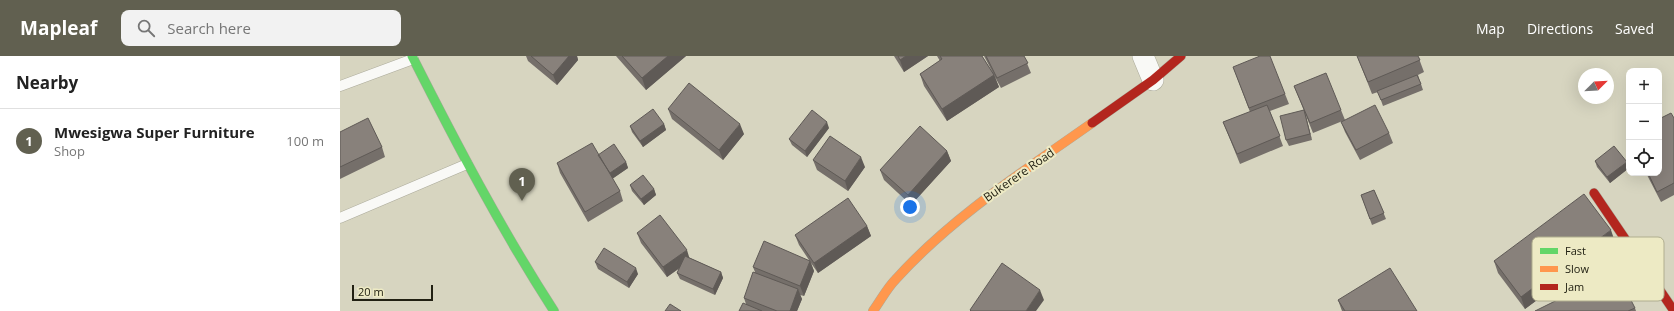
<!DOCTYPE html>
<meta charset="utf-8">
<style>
body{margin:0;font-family:"Open Sans",sans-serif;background:#f2f2f2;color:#222}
.controls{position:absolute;right:12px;top:12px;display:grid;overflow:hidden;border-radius:8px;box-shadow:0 4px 16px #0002}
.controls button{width:36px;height:36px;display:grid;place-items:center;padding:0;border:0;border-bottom:1px solid #e0e0e0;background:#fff;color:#222;font:20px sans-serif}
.compass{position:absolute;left:1238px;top:12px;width:36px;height:36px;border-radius:50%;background:#fff;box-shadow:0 4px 16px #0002;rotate:66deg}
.scale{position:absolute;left:12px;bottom:10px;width:81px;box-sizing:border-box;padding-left:4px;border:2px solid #222113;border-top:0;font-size:11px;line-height:14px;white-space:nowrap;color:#222113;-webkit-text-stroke:3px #edeac4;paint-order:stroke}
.you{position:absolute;left:570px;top:151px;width:14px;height:14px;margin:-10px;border:3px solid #fff;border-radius:50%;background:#1a73e8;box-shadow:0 0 0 6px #1a73e833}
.badge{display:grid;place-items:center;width:26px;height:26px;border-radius:50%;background:#616050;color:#fff;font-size:13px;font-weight:700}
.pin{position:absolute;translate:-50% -33px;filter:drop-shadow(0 1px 2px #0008)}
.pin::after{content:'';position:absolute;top:21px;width:14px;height:12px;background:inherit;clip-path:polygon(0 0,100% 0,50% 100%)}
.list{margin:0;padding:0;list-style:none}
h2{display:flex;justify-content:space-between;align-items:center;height:52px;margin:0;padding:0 16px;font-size:17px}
h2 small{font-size:13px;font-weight:400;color:#767676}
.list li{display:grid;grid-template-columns:26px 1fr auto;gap:12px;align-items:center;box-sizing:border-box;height:64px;padding:0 16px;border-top:1px solid #e0e0e0}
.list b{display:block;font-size:15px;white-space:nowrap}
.list p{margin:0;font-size:13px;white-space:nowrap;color:#767676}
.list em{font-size:13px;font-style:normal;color:#767676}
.icon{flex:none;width:22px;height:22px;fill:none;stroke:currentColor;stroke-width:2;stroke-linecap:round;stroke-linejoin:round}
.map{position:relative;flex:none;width:1334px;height:255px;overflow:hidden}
header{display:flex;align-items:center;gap:24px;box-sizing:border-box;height:56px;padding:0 20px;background:#616050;color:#fff}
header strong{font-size:19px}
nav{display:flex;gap:22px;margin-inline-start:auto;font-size:14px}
.search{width:280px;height:36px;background:#f2f2f2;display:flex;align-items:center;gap:10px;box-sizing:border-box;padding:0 14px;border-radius:8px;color:#767676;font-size:15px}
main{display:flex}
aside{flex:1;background:#fff}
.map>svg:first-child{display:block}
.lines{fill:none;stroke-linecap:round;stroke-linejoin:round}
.lane-casing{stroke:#abaa9a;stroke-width:11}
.street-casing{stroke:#abaa9a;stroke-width:22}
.fast-casing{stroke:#abaa9a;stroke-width:10}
.slow-casing{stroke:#abaa9a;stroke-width:10}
.jam-casing{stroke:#abaa9a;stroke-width:10}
.lane{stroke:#f9f9f6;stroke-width:10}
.street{stroke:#f9f9f6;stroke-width:21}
.fast{stroke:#63d668;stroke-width:9}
.slow{stroke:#ff974d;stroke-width:9}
.jam{stroke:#b3261e;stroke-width:9}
.wall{fill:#756f6a}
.shaded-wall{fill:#5f5a56}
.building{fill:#88817b;stroke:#5f5a56}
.labels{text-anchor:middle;stroke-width:4;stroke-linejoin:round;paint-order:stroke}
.street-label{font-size:12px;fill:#222113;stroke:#edeac4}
.key{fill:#edeac4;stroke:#b0ae8f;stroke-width:1}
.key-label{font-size:11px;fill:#222113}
</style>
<header>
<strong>Mapleaf</strong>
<div class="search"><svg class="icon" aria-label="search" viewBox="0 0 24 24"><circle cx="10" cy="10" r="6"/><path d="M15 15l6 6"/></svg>Search here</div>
<nav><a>Map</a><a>Directions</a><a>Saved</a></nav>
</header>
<main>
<aside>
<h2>Nearby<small></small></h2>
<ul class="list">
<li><span class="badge">1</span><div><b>Mwesigwa Super Furniture</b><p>Shop</p></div><em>100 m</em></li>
</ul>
</aside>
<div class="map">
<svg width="1334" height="255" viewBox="0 0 1334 255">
<rect width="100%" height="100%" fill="#d7d5c0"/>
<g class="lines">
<!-- lane casing -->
<g class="lane-casing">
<path id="lane" d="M0,30L73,3
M0,162L127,108"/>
</g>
<!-- street casing -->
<g class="street-casing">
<path id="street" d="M803,0L813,24"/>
</g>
<!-- fast casing -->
<g class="fast-casing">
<path id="fast" d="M72,0C116,87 161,173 214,255"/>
</g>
<!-- slow casing -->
<g class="slow-casing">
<path id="slow" d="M533,255C541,244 547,232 556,223C612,161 684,115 752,67"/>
</g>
<!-- jam casing -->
<g class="jam-casing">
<path id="jam" d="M752,67L813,24L841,0
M1254,137L1334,255"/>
</g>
<!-- lane -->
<use href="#lane" class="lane"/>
<!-- street -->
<use href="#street" class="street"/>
<!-- fast -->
<use href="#fast" class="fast"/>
<!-- slow -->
<use href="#slow" class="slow"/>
<!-- jam -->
<use href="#jam" class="jam"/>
</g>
<!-- wall -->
<path class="wall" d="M186,0H237L238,4L217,29L188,5Z
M276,0H346L306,34Z
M554,0H588L564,16Z
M597,0H642L653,17L644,0H684L691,17L661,32L655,21L659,31L607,65L584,30L580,18L600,5Z
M1017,0H1078L1084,16L1078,19L1083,34L1043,50L1038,36L1032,38Z
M893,11L945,38L949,48L930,55L943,90L900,108L883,66L910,56Z
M954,30L1001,54L1005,64L1049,77L1053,87L1020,104L1005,76L1001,66L1005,64L973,77Z
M328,53L404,78L383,104L332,63Z
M964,54L972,84L949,90L946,84Z
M1334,62V139L1321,146L1306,117H1319Z
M324,68L326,74L303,91L292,76L290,70Z
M489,72L467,101L452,89L449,83Z
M0,76L42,91L45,101L0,123Z
M607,95L611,105L571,149L544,124L540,114Z
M258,99L286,106L288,112L272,123L280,135L283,145L248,166L220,117L217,107Z
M473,104L525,111L508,135L477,114Z
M1255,105L1289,112L1270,127L1257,111Z
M290,129L314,133L316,139L304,149L292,135Z
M1034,134L1046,163L1032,169L1021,139Z
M527,170L531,180L478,217L471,207L474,215L464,240L460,239L462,243L457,255H399L406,248L404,242L415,216L413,211L469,204L459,189L455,179Z
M297,177L350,202L381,216L383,222L375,239L340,223L337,217L340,212L327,221L301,187Z
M1275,186L1185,253L1158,217L1154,205Z
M255,206L298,218L289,232L258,213Z
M998,244L1077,255H1002Z
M1295,252L1296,255H1195Z"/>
<!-- shaded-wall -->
<path class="shaded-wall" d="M229,0H237L238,4L217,29L213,19Z
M328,0H346L306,34L302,22Z
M566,0H588L564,16L560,4Z
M654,19L659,31L607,65L602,53Z
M964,54L966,60L972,84L970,78Z
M487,66L489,72L467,101L465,95Z
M324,68L326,74L303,91L300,85Z
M400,68L404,78L383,104L379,94Z
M607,95L611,105L571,149L568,139Z
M521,101L525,111L508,135L505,125Z
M286,106L288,112L272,123L270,117Z
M1287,106L1289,112L1270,127L1267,121Z
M314,133L316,139L304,149L301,143Z
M527,170L531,180L478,217L474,207Z
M1271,174L1275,186L1185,253L1181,241Z
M347,194L350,204L327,221L323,211Z
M470,205L474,215L464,240L460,230Z
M296,212L298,218L289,232L287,226Z
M381,216L383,222L375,239L373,233Z
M458,233L462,243L457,255H450Z
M700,234L704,244L696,255H686Z"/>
<!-- building -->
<path class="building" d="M191,0H229L213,19Z
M282,0H328L302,22Z
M558,0H566L560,4Z
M600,0H642L654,19L602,53L580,18L602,3Z
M646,0H684L688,7L657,22Z
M920,0H930L945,38L909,52L893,11Z
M1017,0H1078L1080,4L1028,26Z
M986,17L1001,54L970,67L954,30Z
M1077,19L1081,28L1041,44L1037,35Z
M349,27L400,68L379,94L328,53Z
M927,49L940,80L897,98L883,66Z
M1035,49L1049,77L1016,94L1001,66Z
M313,53L324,68L300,85L290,70Z
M472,54L487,66L465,95L449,83Z
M964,54L970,78L946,84L940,60Z
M1331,57L1334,62V127L1317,136L1308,117H1319V63Z
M28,62L42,91L0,111V76Z
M580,70L607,95L568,139L540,114Z
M490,80L521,101L505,125L473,104Z
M252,87L280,135L245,156L217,107Z
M274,88L286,106L270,117L258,99Z
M1274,90L1287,106L1267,121L1255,105Z
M303,119L314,133L301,143L290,129Z
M1034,134L1044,157L1030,163L1021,139Z
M1244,138L1271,174L1181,241L1154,205Z
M508,142L527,170L474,207L455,179Z
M320,159L347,194L323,211L297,177Z
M424,185L470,205L460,230L413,211Z
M264,192L296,212L287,226L255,206Z
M345,200L381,216L373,233L337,217Z
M662,207L700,234L686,255H631L630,254Z
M1050,212L1077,255H1005L998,244Z
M1276,215L1295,252L1288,255H1195Z
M413,216L458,233L450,255H437L404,242Z
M403,247L422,255H399Z
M330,248L341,255H325Z"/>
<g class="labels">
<!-- street labels -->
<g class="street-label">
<text transform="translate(679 119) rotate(-35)" y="4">Bukerere Road</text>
</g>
</g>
<!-- legend -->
<rect x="1192" y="181" width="132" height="64" rx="6" class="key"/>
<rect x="1200" y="192" width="18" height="6" fill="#63d668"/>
<rect x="1200" y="210" width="18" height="6" fill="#ff974d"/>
<rect x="1200" y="228" width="18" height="6" fill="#b3261e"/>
<g class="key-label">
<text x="1225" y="199">Fast</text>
<text x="1225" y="217">Slow</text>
<text x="1225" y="235">Jam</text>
</g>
</svg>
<div class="controls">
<button>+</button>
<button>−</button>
<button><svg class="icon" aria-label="locate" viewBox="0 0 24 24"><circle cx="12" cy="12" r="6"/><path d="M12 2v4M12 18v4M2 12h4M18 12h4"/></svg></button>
</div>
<svg class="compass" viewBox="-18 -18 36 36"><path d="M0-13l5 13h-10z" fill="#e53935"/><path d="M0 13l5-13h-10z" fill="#767676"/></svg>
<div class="scale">20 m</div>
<div class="you"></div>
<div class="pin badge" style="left:182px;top:145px">1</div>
</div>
</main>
